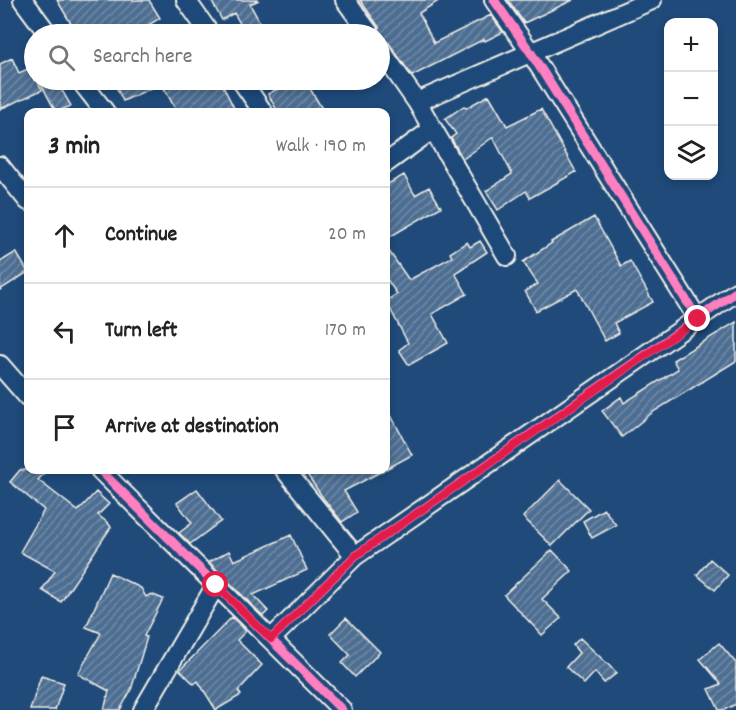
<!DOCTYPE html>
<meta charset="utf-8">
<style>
body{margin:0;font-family:Dekko,sans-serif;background:#f6f6f6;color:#222}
.controls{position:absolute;right:18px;top:18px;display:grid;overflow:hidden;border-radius:12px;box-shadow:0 3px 9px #0003}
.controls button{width:54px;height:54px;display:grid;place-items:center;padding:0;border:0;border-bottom:2px solid #e0e0e0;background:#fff;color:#222;font:30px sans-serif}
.stop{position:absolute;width:18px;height:18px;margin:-14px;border:4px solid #e11d48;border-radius:50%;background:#fff}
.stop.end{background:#e11d48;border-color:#fff;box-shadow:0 2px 6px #0008}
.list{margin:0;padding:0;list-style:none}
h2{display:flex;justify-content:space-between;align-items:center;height:78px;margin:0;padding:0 24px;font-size:26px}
h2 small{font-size:20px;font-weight:400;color:#767676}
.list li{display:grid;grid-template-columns:39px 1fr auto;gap:18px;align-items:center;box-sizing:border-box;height:96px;padding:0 24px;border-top:2px solid #e0e0e0}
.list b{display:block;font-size:22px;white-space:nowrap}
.list em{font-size:20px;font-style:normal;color:#767676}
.icon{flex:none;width:33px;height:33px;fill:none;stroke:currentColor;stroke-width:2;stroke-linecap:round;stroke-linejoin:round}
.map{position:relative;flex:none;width:736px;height:710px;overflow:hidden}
.search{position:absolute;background:#fff;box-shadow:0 3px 9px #0003;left:24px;top:24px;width:366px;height:66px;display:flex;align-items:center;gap:15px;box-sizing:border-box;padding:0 21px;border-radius:33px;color:#767676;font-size:22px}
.panel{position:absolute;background:#fff;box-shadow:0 3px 9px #0003;left:24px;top:108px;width:366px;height:366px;border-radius:12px}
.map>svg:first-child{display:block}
.building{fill:url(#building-hatch);stroke:#f4f1e8;stroke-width:1.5}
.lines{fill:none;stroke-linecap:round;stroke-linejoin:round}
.street-casing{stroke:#f4f1e8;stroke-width:22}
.street{stroke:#1f4a7a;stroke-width:18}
.cycleway-casing{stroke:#1f4a7a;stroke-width:13}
.cycleway{stroke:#ff80c0;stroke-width:9}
.route{stroke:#e11d48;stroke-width:8}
</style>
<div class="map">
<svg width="736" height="710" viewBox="0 0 736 710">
<defs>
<pattern id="building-hatch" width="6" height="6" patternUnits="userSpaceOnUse" patternTransform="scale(1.5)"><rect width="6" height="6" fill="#4d6e92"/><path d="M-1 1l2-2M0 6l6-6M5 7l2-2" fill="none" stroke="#708aa6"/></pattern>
</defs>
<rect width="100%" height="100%" fill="#1f4a7a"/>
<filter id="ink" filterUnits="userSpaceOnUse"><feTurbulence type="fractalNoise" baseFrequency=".0167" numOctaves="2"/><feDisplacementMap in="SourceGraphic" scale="12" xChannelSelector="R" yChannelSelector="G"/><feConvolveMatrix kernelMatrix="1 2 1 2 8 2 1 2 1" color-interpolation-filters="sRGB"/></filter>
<g filter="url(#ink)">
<!-- building -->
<path class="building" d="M57,0H149L160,18L134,34H77Z
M211,0H259L250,4L266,34H246L234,13L222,20Z
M360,0H440L419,13L434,43L491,15L503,32L485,41L484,39L412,76L389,43L380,38L379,27Z
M508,0H573L524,23Z
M12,58L19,73L32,67L34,80H37L42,90L0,109V64Z
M39,80H56L71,106L56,112Z
M113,80H169L123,101Z
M175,80H220L236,112H177L163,86Z
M294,80H305L324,112H278L268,94Z
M489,95L507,126L541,109L576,172L530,198L526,191L498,210L486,191L512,174L493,137L463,159L451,138L456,134L445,119L464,106L466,108Z
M404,175L415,195L429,187L441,207L386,239V185Z
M594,217L621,266L630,261L653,302L614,323L619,333L605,341L577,289L536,311L525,291L538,284L523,262L552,243L551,242Z
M480,241L487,252L455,273L467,294L432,314L448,343L409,365L399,350L408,343L386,301L397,294L386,278V247L409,280L452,257L450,253L467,242L470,247Z
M16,252L28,272L0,290V262Z
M736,322V361L653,412L622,437L602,411L621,397L624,403L678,369L673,360Z
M386,406L412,455L386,469Z
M20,470H47L38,480L78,511L96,492L109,504L98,515L108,523L111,527L61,602L42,590L55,571L20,552L44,510L10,482Z
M304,470H384L344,491L357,512L342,522L323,498Z
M560,480L589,509L552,546L523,517Z
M197,489L221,521L190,544L179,533L192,523L177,503Z
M604,509L616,525L592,538L583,521Z
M291,535L307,570L253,595L268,611L263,616L209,562L229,551L234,561Z
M552,550L572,571L542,599L561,618L542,635L504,595Z
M710,559L728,575L715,590L697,575Z
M110,573L141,588L146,597L151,594L163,599L144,636L147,637L131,690L120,710H104L109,691L78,674L101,633L86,627Z
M232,617L246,631L237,640L262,665L238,691L241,695L216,710L198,681L194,684L180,670Z
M346,618L380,652L355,677L342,663L350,655L330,634Z
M580,638L617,673L604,683L595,672L584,684L566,667L579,653L573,645Z
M719,643L736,663V704L724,710H719L709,689L721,684L700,659Z
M41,676L64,683L55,710H30Z"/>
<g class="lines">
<!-- street casing -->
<g class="street-casing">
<path id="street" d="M23,0L48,34
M186,0L210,34
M345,0L370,34
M494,0L531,53L698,319
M380,49L417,102L507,256
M80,80L105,112
M241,80L263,112
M417,102L652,0
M386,163L433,129
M0,166L28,201
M0,365L28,397
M100,470L342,710
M285,470L355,556
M271,639L355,556L736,292
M143,710L216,585"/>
</g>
<!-- street -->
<use href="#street" class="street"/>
<!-- cycleway casing -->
<g class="cycleway-casing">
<path id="cycleway" d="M494,0L531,53L698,319
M100,470L342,710
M271,639L355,556L736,292"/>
</g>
<!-- cycleway -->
<use href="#cycleway" class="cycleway"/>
</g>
</g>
<g class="lines" filter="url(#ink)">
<!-- route -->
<path class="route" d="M216,585L271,639L355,556L698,319"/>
</g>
</svg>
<div class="controls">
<button>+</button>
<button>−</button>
<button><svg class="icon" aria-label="layers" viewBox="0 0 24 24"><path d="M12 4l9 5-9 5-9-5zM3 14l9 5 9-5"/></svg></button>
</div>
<div class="stop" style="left:216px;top:585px"></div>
<div class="stop end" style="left:698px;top:319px"></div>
<div class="search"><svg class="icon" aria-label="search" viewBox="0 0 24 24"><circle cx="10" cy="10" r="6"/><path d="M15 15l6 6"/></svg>Search here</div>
<section class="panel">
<h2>3 min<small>Walk · 190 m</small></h2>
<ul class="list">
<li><svg class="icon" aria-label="ahead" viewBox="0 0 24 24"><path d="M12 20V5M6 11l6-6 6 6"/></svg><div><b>Continue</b></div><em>20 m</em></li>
<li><svg class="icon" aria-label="left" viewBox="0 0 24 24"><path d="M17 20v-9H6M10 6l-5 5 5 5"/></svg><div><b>Turn left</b></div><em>170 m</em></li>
<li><svg class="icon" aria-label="arrive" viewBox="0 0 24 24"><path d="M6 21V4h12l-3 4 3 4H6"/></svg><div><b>Arrive at destination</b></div></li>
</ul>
</section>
</div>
